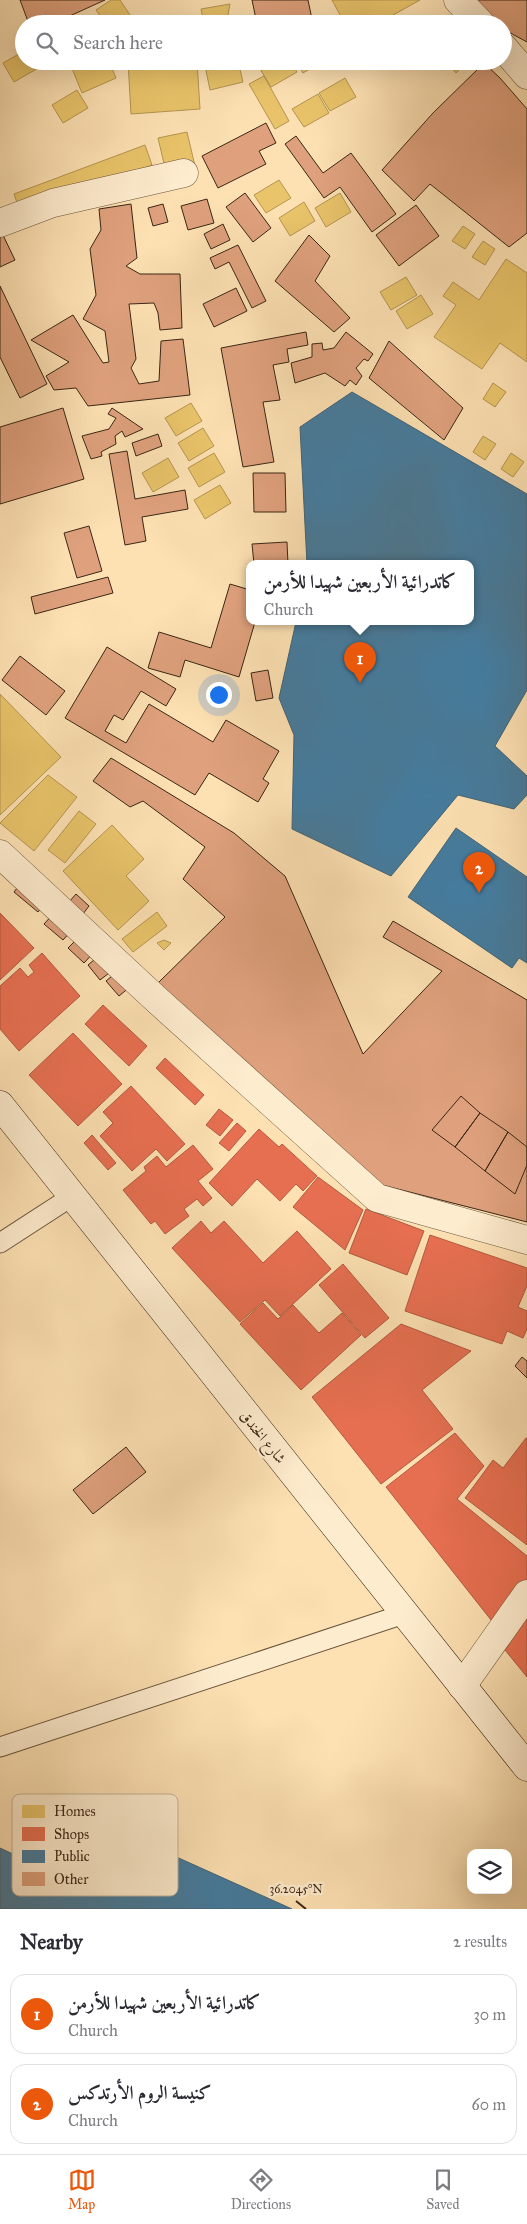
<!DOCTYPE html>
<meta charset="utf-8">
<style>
body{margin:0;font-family:"IM FELL Great Primer",Amiri,serif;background:#f7f7f7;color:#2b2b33}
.controls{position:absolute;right:15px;bottom:15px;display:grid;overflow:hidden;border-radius:10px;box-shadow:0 5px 20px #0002}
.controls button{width:45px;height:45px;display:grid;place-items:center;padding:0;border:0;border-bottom:1px solid #e1e1e2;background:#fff;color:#2b2b33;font:25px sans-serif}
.you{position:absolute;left:218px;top:694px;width:18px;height:18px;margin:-12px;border:4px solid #fff;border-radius:50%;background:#1a73e8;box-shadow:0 0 0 8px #1a73e833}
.badge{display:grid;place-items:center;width:32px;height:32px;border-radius:50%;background:#ea580c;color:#fff;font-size:16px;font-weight:700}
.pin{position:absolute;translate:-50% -41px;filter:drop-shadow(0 1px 2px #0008)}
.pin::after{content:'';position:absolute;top:26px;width:18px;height:15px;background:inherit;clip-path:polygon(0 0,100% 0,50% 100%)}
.popup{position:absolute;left:246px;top:560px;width:228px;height:65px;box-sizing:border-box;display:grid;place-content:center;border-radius:10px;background:#fff;filter:drop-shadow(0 1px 4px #0005);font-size:16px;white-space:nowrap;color:#7c7c81}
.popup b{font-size:19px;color:#2b2b33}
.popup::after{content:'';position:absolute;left:50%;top:100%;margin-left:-10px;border:10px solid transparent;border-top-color:#fff}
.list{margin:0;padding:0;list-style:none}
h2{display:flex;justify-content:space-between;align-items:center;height:65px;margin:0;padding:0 20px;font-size:21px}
h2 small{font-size:16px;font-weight:400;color:#7c7c81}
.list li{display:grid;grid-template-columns:32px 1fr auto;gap:15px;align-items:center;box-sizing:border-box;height:80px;margin:0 10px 10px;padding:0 10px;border:1px solid #e1e1e2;border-radius:15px}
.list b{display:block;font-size:19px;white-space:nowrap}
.list p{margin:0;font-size:16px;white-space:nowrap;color:#7c7c81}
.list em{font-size:16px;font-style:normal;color:#7c7c81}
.icon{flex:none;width:28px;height:28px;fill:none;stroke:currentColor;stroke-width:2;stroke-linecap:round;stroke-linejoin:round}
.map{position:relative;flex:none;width:527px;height:1909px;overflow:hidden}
.search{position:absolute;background:#fff;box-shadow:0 5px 20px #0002;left:15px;right:15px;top:15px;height:55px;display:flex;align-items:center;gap:12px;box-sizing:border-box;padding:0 18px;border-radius:28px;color:#7c7c81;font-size:19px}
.sheet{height:245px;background:#fff}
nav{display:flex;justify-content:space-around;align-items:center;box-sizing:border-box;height:70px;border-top:1px solid #e1e1e2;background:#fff;font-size:14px;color:#7c7c81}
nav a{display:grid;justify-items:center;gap:2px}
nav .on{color:#ea580c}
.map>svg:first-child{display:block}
.homes{fill:#e9c46a;stroke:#b49550}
.shops{fill:#e76f51;stroke:#b3593f}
.public{fill:#457b9d;stroke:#426274}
.building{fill:#dfa17d;stroke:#3a2615}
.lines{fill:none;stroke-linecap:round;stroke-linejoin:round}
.lane-casing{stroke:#6b553c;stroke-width:21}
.street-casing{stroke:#6b553c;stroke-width:29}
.secondary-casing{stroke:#3a2615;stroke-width:29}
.lane{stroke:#feecce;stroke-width:19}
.street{stroke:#feecce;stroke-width:28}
.secondary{stroke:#feecce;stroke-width:28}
.ticks{fill:none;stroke:#3a2615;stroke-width:2}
.labels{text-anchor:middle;stroke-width:5;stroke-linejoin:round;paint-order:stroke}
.street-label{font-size:15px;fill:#3a2615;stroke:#feecce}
.key{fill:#feecce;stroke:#c3b196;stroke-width:1}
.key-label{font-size:14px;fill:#3a2615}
.ticks-label{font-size:12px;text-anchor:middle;fill:#3a2615;stroke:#feecce;stroke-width:5;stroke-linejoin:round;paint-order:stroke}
</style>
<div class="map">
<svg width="527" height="1909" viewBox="0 0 527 1909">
<rect width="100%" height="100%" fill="#fde1b3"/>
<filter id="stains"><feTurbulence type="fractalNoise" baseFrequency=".004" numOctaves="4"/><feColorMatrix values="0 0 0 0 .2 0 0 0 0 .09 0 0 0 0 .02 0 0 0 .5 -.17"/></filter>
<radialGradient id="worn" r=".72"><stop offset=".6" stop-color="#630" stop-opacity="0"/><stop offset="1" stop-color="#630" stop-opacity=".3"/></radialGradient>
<!-- homes -->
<path class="homes" d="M111,0H120L130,15L119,24H106L96,10Z
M332,0H420L377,24H345Z
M230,4L227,20L204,24L201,9Z
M24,51V61H36L40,67L14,82L3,63Z
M69,61H109L116,78L82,93Z
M128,61H197L200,109L131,114Z
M204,61H238L243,82L210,90Z
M273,61H290L297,72L271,87L260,69Z
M296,61H323L303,73Z
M447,61H468L456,73Z
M264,76L289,121L275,129L249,84Z
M345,78L356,97L330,111L319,93Z
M77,90L88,108L63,123L52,105Z
M318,94L329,113L304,127L292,109Z
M187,132L195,166L166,172L158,138Z
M145,145L152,165L21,214L14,194Z
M279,180L291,198L266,213L254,195Z
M340,193L351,212L326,227L315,208Z
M304,202L315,221L290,236L279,218Z
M463,226L475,234L465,249L452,241Z
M483,241L495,249L485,265L472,257Z
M506,259L527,273V362L500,343L482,369L434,337L456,305L443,296L453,282L479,300Z
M406,277L417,295L391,310L380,292Z
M421,295L433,314L407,329L396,311Z
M493,383L506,392L495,407L483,399Z
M191,403L202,421L176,436L165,418Z
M203,428L214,446L189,461L178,443Z
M483,436L496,444L485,460L473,452Z
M214,453L225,472L199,487L188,468Z
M511,453L524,462L513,477L501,469Z
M168,458L179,477L153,492L142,473Z
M220,485L231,503L205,519L194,500Z
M0,694L61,757L0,815Z
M48,775L77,797L34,851L0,823Z
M79,811L96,824L65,863L48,850Z
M112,825L144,859L126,876L149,901L118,930L63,871Z
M157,912L167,926L133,952L122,939Z
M164,940L171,943L164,950L157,943Z"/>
<!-- shops -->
<path class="shops" d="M0,913L34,948L0,980Z
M42,953L80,996L19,1051L0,1029V986L20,968L28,977L34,972L29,965Z
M103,1005L147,1046L129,1066L85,1024Z
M73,1033L122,1084L78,1126L29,1075Z
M165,1058L204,1095L195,1105L156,1068Z
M131,1086L185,1144L167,1161L156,1149L132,1171L100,1136L113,1123L103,1112Z
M219,1109L233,1120L220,1136L206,1125Z
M237,1123L246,1131L229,1151L219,1143Z
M259,1129L279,1147L282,1144L317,1176L303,1191L296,1184L280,1201L257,1179L232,1206L209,1183Z
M92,1135L116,1163L108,1170L84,1143Z
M193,1145L213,1169L198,1181L212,1198L203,1206L197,1199L184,1209L189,1216L165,1234L155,1221L151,1224L123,1190L146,1171L144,1167L157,1156L166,1167Z
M318,1177L363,1210L345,1250L293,1207Z
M366,1209L424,1231L407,1275L349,1253Z
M201,1221L211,1233L224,1221L263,1263L297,1231L331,1269L280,1316L265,1300L240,1322L172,1248Z
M430,1235L527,1268V1286L518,1307L527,1311V1329L523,1338L507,1331L502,1344L405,1311Z
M343,1264L389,1318L365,1338L319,1285Z
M263,1303L278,1319L293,1305L319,1333L342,1313L361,1335L301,1390L240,1324Z
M401,1324L471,1351L422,1390L453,1429L381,1484L312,1397Z
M455,1433L484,1466L457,1499L527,1556V1583L495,1625L386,1487Z
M526,1438H527V1545L465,1498L493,1460L503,1468Z
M527,1617V1677L505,1650Z"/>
<!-- public -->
<path class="public" d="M352,392L527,494V690L495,746L527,776V795L514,809L458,795L391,876L292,829L294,735L279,698L296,622H470V564H307L300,427Z
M456,828L527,877V963L519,958L512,968L408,897Z
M43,1797L292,1909H0V1848L17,1856Z"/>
<!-- building -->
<path class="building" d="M20,0H105L52,24H29Z
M252,0H308L313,24H257Z
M474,0H527V42L503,29V24H497Z
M484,63L500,78L527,109V233L509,247L430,184L414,201L382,170L433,113Z
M266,123L276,143L259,151L266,164L218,188L202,156Z
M296,136L323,173L351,153L396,214L372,232L340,187L324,198L285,144Z
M245,193L271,228L253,242L226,207Z
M207,199L214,223L188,230L181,206Z
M131,204L137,258L126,266L140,274H180L182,328L160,330L158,313L154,303L129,304L136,359L131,368L139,384L159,381L161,341L183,339L190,395L88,406L76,388L54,390L46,376L69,362L31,340L73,315L103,363L109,362L105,331L83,319L96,295L90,249L101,230L99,209Z
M163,204L168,222L153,226L148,208Z
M416,205L439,236L399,266L376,235Z
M223,224L230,240L211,249L204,234Z
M1,231L15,260L0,267V232Z
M309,235L330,256L315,281L350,318L334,332L275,281Z
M238,245L266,301L252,308L229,262L215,269L210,258Z
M0,286L47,384L20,398L0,357Z
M236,288L247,311L214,327L203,304Z
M306,332L308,345L287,349L289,362L273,365L280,400L263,402L274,462L243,467L221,348Z
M346,332L373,354L368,361L364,359L356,368L362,376L356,385L350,380L345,386L325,373L295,383L291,363L312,357V344L322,343L323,350L334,348Z
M389,341L463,408L444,440L369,378Z
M63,408L84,479L0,504V427Z
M112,408L143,429L125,437L122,431L115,436L116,444L101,452L102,456L91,459L82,436L109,429L116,418L108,414Z
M158,434L162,446L136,456L132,443Z
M127,451L135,499L185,490L188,509L142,517L146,541L125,545L109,454Z
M253,473H285L286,512H254Z
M89,526L102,571L77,578L64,533Z
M287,542L288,564H254L252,544Z
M108,577L113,593L35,614L31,597Z
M230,584L250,590V622H255L239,677L185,660L180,677L148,668L159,632L211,648Z
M107,647L176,689L166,706L141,691L123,720L114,715L105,731L126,743L149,704L213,742L226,720L279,751L263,779L269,783L258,802L209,773L195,795L65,718Z
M20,656L65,691L46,715L2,680Z
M268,670L273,698L256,701L251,673Z
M111,758L234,833L285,876L363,1054L442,971L383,937L393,921L527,1000V1222L382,1185L156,985L225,917L183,879L205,847L143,801L130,807L93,781Z
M20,884L45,903L38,912L14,892Z
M76,894L89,906L83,914L69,902Z
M54,913L73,929L63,940L44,924Z
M81,935L96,950L84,963L68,948Z
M101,954L113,970L100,980L88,965Z
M118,971L131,986L119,996L106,981Z
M461,1096L480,1113L455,1147L432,1130Z
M480,1113L508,1132L485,1171L455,1147Z
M508,1132L527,1147V1165L515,1194L485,1171Z
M522,1357L527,1361V1378L515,1366Z
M126,1447L146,1472L93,1514L73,1490Z"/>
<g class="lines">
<!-- lane casing -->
<g class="lane-casing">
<path id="lane" d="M0,1243L71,1197
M0,1747L404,1614"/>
</g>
<!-- street casing -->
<g class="street-casing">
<path id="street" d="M458,0L481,24
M503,47L527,75
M0,223L53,203L184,173
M0,854L157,1000L377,1198L527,1240
M462,1686L527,1594"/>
</g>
<!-- secondary casing -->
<g class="secondary-casing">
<path id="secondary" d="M0,1105L527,1767"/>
</g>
<!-- lane -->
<use href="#lane" class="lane"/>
<!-- street -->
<use href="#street" class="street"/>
<!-- secondary -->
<use href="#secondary" class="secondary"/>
</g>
<!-- ticks -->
<path class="ticks" d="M296,1901L306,1909"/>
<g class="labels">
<!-- street labels -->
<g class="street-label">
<text transform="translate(263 1437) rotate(51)" y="5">شارع الخندق</text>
</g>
</g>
<!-- legend -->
<rect x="12" y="1794" width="166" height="102" rx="8" class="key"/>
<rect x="22" y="1805" width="23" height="13" fill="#e9c46a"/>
<rect x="22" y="1827" width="23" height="14" fill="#e76f51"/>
<rect x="22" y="1850" width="23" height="13" fill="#457b9d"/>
<rect x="22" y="1872" width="23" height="14" fill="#dfa17d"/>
<g class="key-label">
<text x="54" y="1816">Homes</text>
<text x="54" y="1839">Shops</text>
<text x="54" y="1861">Public</text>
<text x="54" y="1884">Other</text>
</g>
<g class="ticks-label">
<text x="296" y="1893">36.2045°N</text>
</g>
<rect width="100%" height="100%" filter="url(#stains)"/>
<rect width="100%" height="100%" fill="url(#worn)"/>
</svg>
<div class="controls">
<button><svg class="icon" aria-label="layers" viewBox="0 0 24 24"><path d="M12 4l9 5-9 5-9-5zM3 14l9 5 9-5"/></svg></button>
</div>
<div class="you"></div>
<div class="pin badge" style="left:360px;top:683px">1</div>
<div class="popup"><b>كاتدرائية الأربعين شهيدا للأرمن</b>Church</div>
<div class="pin badge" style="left:479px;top:893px">2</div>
<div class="search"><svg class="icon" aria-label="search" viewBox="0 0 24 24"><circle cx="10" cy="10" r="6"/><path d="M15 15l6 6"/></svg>Search here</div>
</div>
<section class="sheet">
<h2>Nearby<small>2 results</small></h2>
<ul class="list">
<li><span class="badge">1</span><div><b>كاتدرائية الأربعين شهيدا للأرمن</b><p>Church</p></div><em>30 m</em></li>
<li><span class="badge">2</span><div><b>كنيسة الروم الأرتدكس</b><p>Church</p></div><em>60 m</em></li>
</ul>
</section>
<nav>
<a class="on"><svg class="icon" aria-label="map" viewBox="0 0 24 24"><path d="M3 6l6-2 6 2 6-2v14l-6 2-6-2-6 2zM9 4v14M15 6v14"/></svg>Map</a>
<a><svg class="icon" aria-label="directions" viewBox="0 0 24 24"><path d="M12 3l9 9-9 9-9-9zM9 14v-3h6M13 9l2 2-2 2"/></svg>Directions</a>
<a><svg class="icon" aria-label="saved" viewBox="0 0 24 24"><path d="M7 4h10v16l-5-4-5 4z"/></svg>Saved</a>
</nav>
